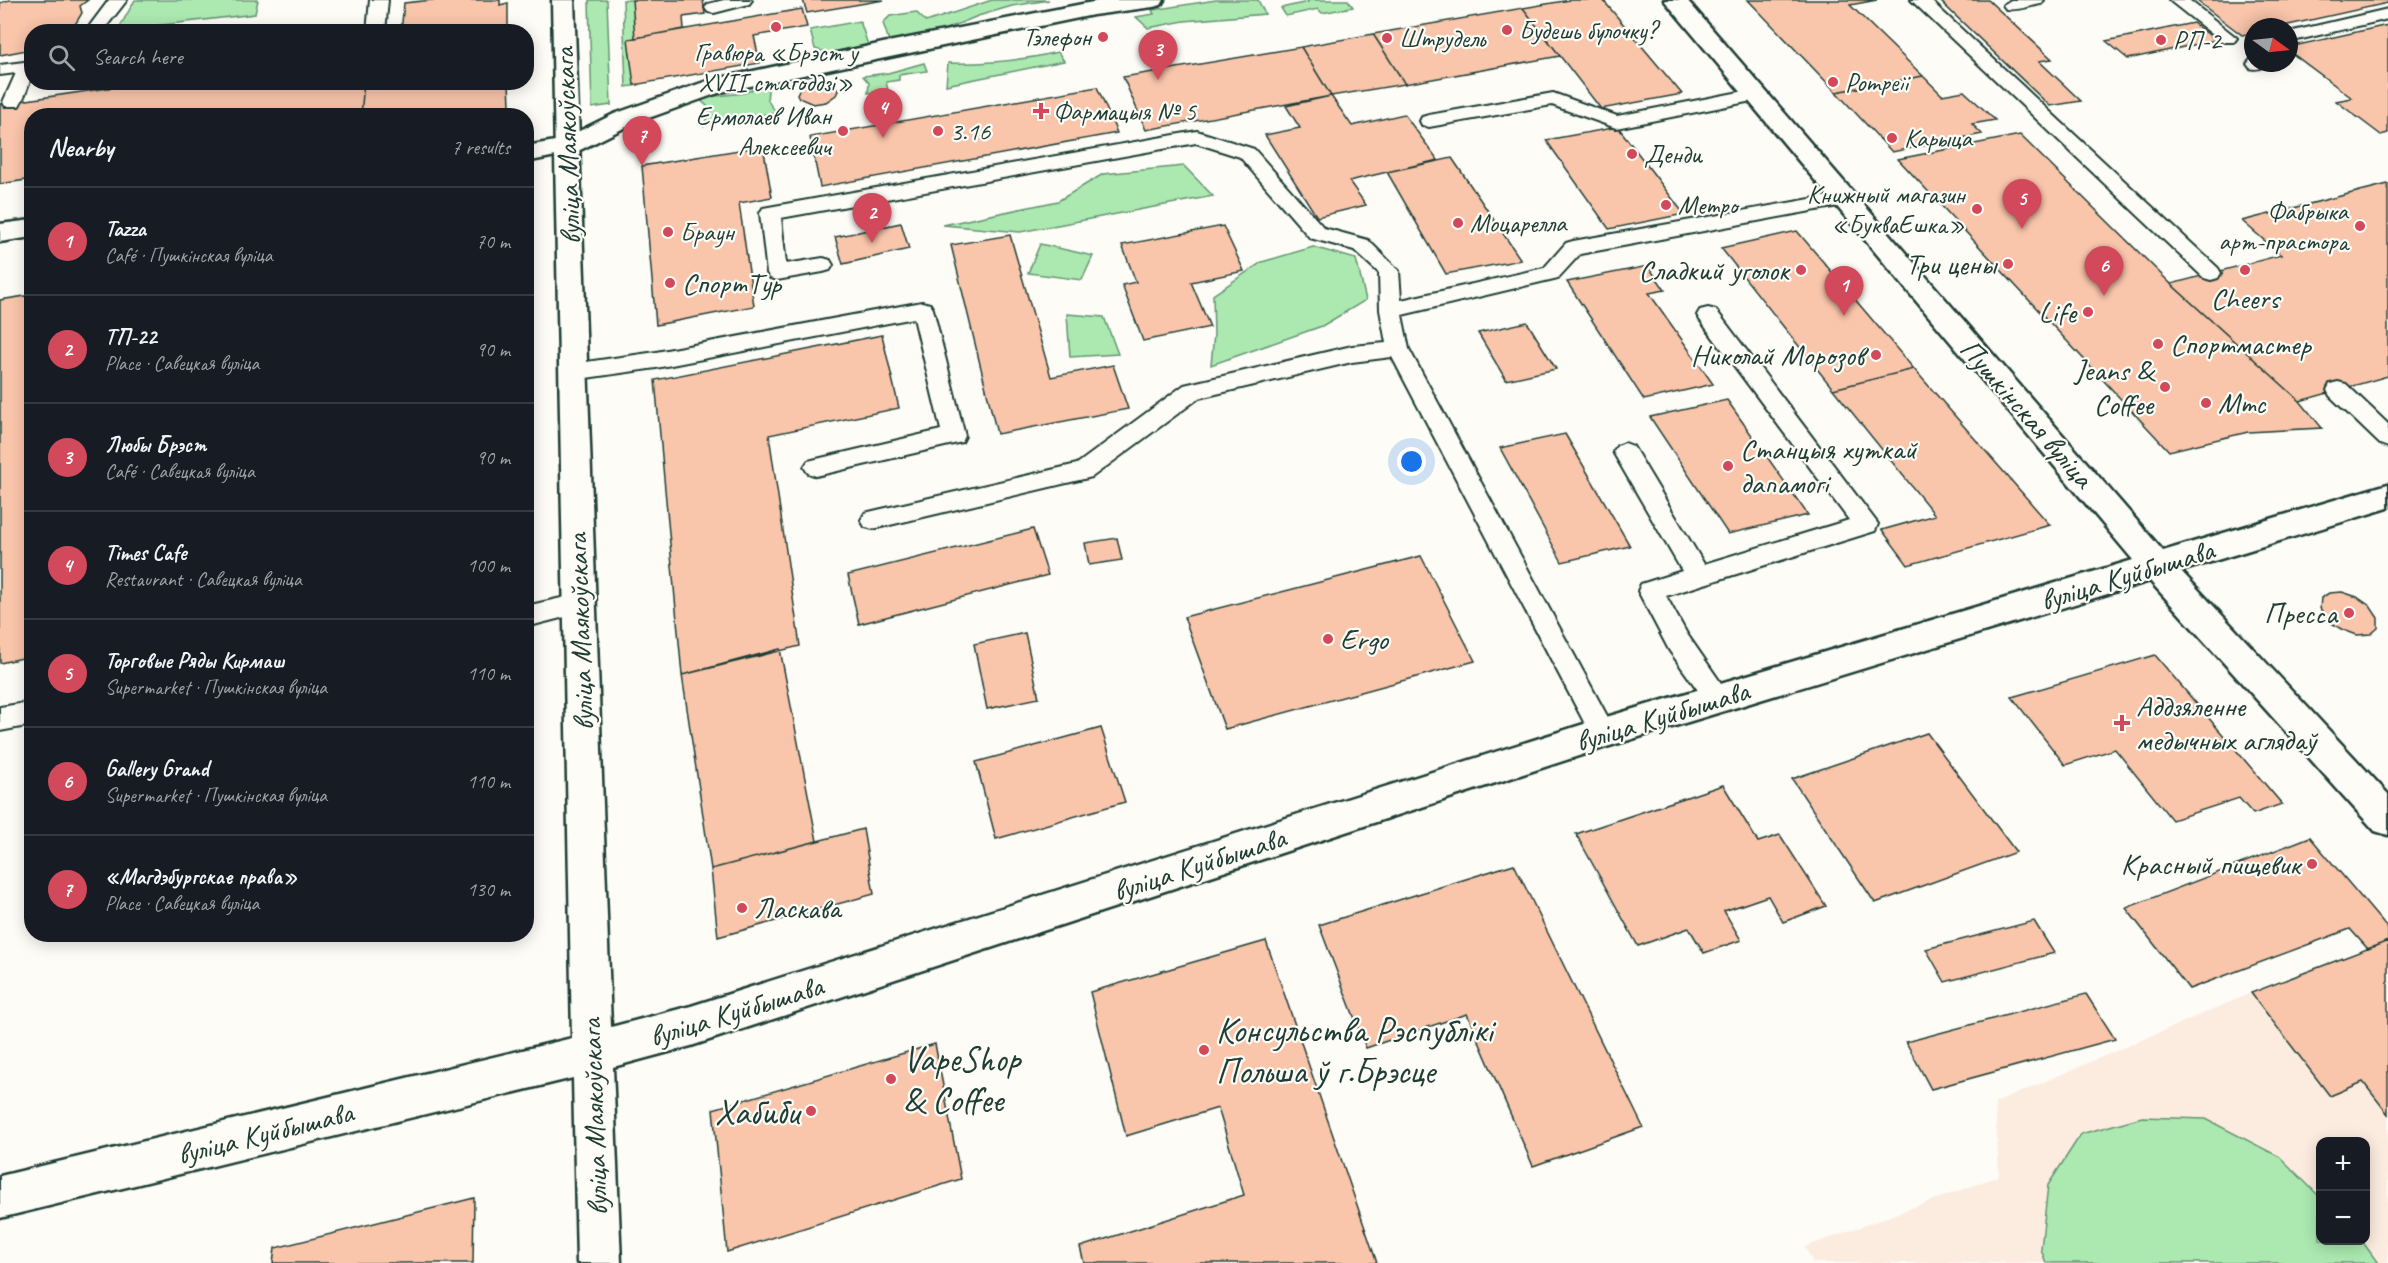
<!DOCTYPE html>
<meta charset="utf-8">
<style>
body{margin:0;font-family:Caveat,sans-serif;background:#20242c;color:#f1f3f6}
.controls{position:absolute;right:18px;bottom:18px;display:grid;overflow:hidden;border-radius:12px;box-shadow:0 3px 15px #0003}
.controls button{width:54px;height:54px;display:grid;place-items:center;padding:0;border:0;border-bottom:2px solid #363941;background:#171b24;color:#f1f3f6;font:30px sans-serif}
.compass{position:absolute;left:2244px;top:18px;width:54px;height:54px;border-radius:50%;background:#171b24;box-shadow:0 3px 15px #0003;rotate:105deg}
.you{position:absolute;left:1412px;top:462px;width:21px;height:21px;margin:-15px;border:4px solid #fff;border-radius:50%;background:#1a73e8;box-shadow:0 0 0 9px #1a73e833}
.badge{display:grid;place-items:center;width:39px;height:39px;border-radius:50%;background:#d1495b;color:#fff;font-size:20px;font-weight:700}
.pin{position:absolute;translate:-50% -50px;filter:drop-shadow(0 2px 3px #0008)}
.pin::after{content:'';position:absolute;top:32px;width:21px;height:18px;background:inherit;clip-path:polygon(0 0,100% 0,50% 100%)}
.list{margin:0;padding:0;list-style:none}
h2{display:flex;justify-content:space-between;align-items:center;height:78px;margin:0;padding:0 24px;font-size:26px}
h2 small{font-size:20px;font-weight:400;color:#9ea1a6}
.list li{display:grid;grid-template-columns:39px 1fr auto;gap:18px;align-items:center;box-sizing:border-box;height:108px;padding:0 24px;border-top:2px solid #363941}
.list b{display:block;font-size:22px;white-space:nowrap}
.list p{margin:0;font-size:20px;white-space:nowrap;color:#9ea1a6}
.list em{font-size:20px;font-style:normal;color:#9ea1a6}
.icon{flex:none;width:33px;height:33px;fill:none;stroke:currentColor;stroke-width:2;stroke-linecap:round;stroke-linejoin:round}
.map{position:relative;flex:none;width:2388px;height:1263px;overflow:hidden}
.search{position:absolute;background:#171b24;box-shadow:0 3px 15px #0003;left:24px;top:24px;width:510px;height:66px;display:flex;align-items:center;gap:15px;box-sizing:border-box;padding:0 21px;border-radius:24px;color:#9ea1a6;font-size:22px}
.panel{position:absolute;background:#171b24;box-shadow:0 3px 15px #0003;left:24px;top:108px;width:510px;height:834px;border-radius:24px}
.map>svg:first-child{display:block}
.built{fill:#fcece0;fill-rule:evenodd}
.green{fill:#abe9b0;stroke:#659372;stroke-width:1.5}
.building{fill:#f9c5ab;stroke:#1f3d34;stroke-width:1.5}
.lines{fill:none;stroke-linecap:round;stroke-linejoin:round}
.service-casing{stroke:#1f3d34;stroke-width:4}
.pedestrian-casing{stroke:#1f3d34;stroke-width:5}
.minor-casing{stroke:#1f3d34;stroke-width:5}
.service{fill:#fdfcf7;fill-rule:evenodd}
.pedestrian{fill:#fdfcf7;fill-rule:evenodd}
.minor{fill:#fdfcf7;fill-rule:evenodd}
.poi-dot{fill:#d1495b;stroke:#fdfcf7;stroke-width:2}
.labels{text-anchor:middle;stroke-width:4.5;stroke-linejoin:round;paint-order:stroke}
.far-poi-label{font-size:26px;fill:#1f3d34;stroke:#fdfcf7;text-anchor:start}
.street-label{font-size:30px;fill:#1f3d34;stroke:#fdfcf7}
.poi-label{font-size:30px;fill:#1f3d34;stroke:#fdfcf7;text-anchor:end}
.near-poi-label{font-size:36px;fill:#1f3d34;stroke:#fdfcf7;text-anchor:start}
</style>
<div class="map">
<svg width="2388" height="1263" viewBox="0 0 2388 1263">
<rect width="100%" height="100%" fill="#fdfcf7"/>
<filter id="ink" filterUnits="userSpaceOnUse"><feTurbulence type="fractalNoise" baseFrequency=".0167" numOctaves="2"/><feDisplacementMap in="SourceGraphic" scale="12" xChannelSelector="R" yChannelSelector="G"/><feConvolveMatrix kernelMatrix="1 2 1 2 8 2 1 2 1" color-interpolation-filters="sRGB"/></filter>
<g filter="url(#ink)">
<!-- built -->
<path class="built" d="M2251,993L2330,1096L2363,1082L2388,1114V1263H1813L1805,1247L1999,1176L1995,1103ZM2320,1142H2366V1240H2320Z"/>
<!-- green -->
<path class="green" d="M135,0H258L255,14L118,30Z
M589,0H607L611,105L592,108Z
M623,0H634L639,85L626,87Z
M992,0H1049L1012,6L978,16L941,31L889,41L883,23L890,16L916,12L926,22Z
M1216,0H1258L1265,14L1184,21L1148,28L1136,17L1154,14L1152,10Z
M1307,0H1348L1353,7L1322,13L1318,9L1286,16L1281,8L1308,2Z
M860,21L868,45L829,53L815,49L810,30Z
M1058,52L1064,61L946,85L948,63C986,64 1021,61 1058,52Z
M924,63L927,71L899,75V80L886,82L888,90L868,93L869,83L863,76L888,73Z
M770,83C765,98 767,103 778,113L729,118L704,126L708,113L707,106L698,98L744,93Z
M1184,166L1213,196L1020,232L943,225L1058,201L1103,174Z
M1040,244L1093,256L1082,280L1028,273Z
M1313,247L1356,259L1366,300L1322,326L1211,365L1214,334L1213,295L1262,262Z
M1067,314L1104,317L1118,354L1070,357Z
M2142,1117L2206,1119L2280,1157L2320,1197V1240L2362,1241L2378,1263H2046L2041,1249L2048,1185L2081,1134Z"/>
<!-- building -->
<path class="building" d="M9,0H88L80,6L82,13L76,23L67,32H32V49L0,55V3Z
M432,0H500V5L508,3V32H401L404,3Z
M632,0H703L705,14L683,17L684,29L635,38Z
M803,0H884L807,13Z
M1570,0H1603L1682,94L1601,109L1523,8Z
M1748,0H1877L1850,5L1923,76L1836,92Z
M1939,0H1988L2052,59L2039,61L2081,101L2050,106Z
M2203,0H2388V3L2279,27H2253V33L2242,35L2197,1Z
M1523,8L1560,56L1405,84L1373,34Z
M802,9L807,27L754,36L760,63L634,85L628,39Z
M2193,23L2216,40L2128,59L2106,41Z
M2388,25V133L2381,135L2336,101L2352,98L2289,51V47Z
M1373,34L1405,84L1331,96L1301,47Z
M1301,47L1331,96L1146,130L1123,77Z
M1923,76L1942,95L1964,91L1995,120L1972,124L1982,134L1892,152L1836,92Z
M819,80L835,84L838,91L836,95L826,102L813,104L799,98L797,94L801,86Z
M149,82H364L361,116H32V179L0,184V104Z
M364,82H509L510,106L454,116H361Z
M1097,87L1117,133L820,187L810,137Z
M1331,96L1352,126L1404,114L1438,160L1349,181L1366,205L1317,217L1265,135L1300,128L1286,106Z
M1618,127L1684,214L1609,229L1546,140Z
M2020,135L2171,284L2300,401L2322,428L2248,432L2169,451L1898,159Z
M763,146L772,197L739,203L754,306L656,325L642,166Z
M1452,158L1521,260L1446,274L1387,172Z
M2388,184V376L2300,401L2171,284L2281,255L2242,221Z
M901,223L909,249L843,264L835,237Z
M1223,226L1244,271L1191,282L1210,327L1143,341L1122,285L1136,282L1122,245Z
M1797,231L1914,369L1833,389L1721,248Z
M1010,235L1051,377L1113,365L1128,409L997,434L951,245Z
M1648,266L1665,290L1649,293L1713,384L1644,400L1567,282Z
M32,295V656L0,663V300Z
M1527,322L1556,369L1506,380L1478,333Z
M882,335L899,408L769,435L800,646L682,675L655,380Z
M1914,369L2050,525L1908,565L1882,530L1935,515L1833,389Z
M1727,400L1808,515L1728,534L1650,417Z
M1565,434L1630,546L1562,562L1500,448Z
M1033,529L1048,575L859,624L848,575Z
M1117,538L1122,560L1089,565L1085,543Z
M1421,556L1475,661L1225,729L1184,617Z
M2342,592L2357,597L2370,606L2378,618V628L2371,634L2357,635L2341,629L2327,620L2320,608L2321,598L2329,593Z
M1025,633L1039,698L987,709L974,644Z
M780,649L817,841L711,869L682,675Z
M2155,655L2282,804L2253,814L2239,798L2172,820L2115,749L2065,765L2012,697Z
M1101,728L1125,802L996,839L976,762Z
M1927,733L2016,852L1875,903L1792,779Z
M1723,785L1758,842L1780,835L1826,906L1783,922L1768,896L1724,911L1741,940L1704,953L1689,928L1638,946L1576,834Z
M863,829L874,894L718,937L711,869Z
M2310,837L2388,929V941L2368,949L2350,929L2189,989L2126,908Z
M1514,864L1643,1127L1533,1166L1467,1014L1366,1048L1319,925Z
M2034,921L2054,953L1945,982L1926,949Z
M1266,941L1377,1263H1084L1080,1247L1244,1195L1218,1108L1126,1136L1090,992Z
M2388,941V1114L2363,1082L2330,1096L2251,993Z
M2086,994L2115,1039L1931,1089L1906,1042Z
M935,1044L961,1179L727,1252L713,1109Z
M474,1198L473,1263H273L275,1248Z"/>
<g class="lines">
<!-- service casing -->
<g class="service-casing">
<path id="service" d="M109,0H127L102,32H85Z
M370,0H388L385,32H367Z
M724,0H752L749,4L714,13L708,12L705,8L708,4Z
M1911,0H1930L2218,268L2221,273L2218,278L2211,280L2204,278Z
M2011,0H2044L2041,4C2030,6 2017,11 2006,9L2003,5Z
M2169,0H2189L2237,38L2234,42H2222Z
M2388,9V19L2289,42V32Z
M2251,59H2253V63H2266C2262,69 2257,70 2250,68L2247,64Z
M32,61C32,78 28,91 19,106H5L3,102L16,73L0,75V65Z
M1755,89L1762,91L1764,95L1762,99L1616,128L1552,105L1429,127L1422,125L1420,121L1422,117L1429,115L1553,93L1617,116Z
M1197,131L1254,149L1324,228L1368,240L1399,271L1401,300L1544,268L1566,243L1573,241L1844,193L1851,194L1854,199L1851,204L1844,205L1580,254L1558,278L1402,315L1409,349L1612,725L1616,733L1612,741L1603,745L1594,741L1392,357L1352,362L1199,398L1092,477L873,529L865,527L861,520L865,513L873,511L1077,464L1184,385L1352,346L1386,343L1380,310L1379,273L1354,250L1310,238L1240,157L1196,143L781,218L786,264L823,258L830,260L833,265L830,270L823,272L777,280L770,278L767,273L760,213L763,208Z
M922,302L930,304L933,309L965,436L962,442L816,476L808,473L804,467L808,461L941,430L914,318L656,368L572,380L564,378L561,372L564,366L572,364L656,352Z
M1708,308L1716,310L1878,524L1875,531L1666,596L1687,634L1732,699L1728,707L1719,710L1710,707L1669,650L1638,591L1641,584L1682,571L1613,452L1617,446L1625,443L1633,446L1704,564L1849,520L1700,320L1697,315L1700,310Z
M2338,382L2346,384L2388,424V447L2380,444L2330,396L2327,390L2330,384Z
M579,594L588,597L592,604L588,611L526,627V606Z
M32,702V725L0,731V707Z"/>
</g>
<!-- pedestrian casing -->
<g class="pedestrian-casing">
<path id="pedestrian" d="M1103,0H1164L1161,5L1153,7L1093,15L721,92L632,124L576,152L526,162V146L561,140L614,114L707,81L883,43Z
M32,220V237L0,242V224Z"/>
</g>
<!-- minor casing -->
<g class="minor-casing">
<path id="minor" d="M552,0H574L611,1027L691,1006L1603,718L2133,560L1664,0H1687L2163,551L2388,484V508L2181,571L2388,794V835L2375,831L2150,581L1603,748L691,1046L613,1067L621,1263H577L573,1078L0,1218V1176L572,1038Z"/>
</g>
<!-- service -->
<use href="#service" class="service"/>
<!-- pedestrian -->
<use href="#pedestrian" class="pedestrian"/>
<!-- minor -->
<use href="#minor" class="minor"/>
</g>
</g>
<!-- markers -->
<g class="poi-dot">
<circle cx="776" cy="27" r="6"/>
<circle cx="1507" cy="30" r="6"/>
<circle cx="1103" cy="37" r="6"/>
<circle cx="1387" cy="38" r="6"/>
<circle cx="2161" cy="40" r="6"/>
<circle cx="1833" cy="82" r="6"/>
<path d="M1038 102h6v6h6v6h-6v6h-6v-6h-6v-6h6z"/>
<circle cx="843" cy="131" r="6"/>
<circle cx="938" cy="131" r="6"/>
<circle cx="1892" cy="138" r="6"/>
<circle cx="1632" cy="154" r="6"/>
<circle cx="1666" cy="205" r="6"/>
<circle cx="1977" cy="209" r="6"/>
<circle cx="1458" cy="223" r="6"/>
<circle cx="2360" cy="226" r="6"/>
<circle cx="668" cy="232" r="6"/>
<circle cx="2008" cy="264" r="6"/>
<circle cx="1801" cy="270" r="6"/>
<circle cx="2245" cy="270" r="6"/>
<circle cx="670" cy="283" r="6"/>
<circle cx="2088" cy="312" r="6"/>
<circle cx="2158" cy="344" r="6"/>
<circle cx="1876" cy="355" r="6"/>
<circle cx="2165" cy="387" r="6"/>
<circle cx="2206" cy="403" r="6"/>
<circle cx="1728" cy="466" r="6"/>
<circle cx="2349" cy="613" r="6"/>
<circle cx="1328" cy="639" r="6"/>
<path d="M2119 714h6v6h6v6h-6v6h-6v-6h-6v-6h6z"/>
<circle cx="2312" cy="864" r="6"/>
<circle cx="742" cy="908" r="6"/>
<circle cx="1204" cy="1050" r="6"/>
<circle cx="891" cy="1079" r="6"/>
<circle cx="811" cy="1111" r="6"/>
</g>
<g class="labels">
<!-- far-poi labels -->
<g class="far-poi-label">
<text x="1519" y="39">Будешь булочку?</text>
<text x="1091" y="46" text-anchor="end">Тэлефон</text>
<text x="1399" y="47">Штрудель</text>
<text x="2173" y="49">РП-2</text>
<text x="776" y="61" text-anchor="middle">Гравюра «Брэст у<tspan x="776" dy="30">XVII стагоддзі»</tspan></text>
<text x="1845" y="91">Pompeii</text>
<text x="1053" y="120">Фармацыя № 5</text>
<text x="831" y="125" text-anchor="end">Ермолаев Иван<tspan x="831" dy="30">Алексеевич</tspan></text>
<text x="950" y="140">3.16</text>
<text x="1904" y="147">Карыца</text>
<text x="1644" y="163">Денди</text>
<text x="1965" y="203" text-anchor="end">Книжный магазин<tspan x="1965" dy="30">«БукваЕшка»</tspan></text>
<text x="1678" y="214">Метро</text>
<text x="2348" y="220" text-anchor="end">Фабрыка<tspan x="2348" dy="30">арт-прастора</tspan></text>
<text x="1470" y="232">Моцарелла</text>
<text x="680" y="241">Браун</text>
</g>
<!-- street labels -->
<g class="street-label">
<text transform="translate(567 146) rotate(-92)" y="10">вуліца Маякоўскага</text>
<text transform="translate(2027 413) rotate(49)" y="10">Пушкінская вуліца</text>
<text transform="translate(2127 575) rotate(-17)" y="10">вуліца Куйбышава</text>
<text transform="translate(580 632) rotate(-92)" y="10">вуліца Маякоўскага</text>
<text transform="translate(1662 716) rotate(-17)" y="10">вуліца Куйбышава</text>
<text transform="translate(1199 864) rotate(-18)" y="10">вуліца Куйбышава</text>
<text transform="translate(736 1011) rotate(-17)" y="10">вуліца Куйбышава</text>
<text transform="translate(594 1117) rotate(-92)" y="10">вуліца Маякоўскага</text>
<text transform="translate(265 1133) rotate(-14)" y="10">вуліца Куйбышава</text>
</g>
<!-- poi labels -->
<g class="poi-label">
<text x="1996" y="274">Три цены</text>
<text x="1789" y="280">Сладкий уголок</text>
<text x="682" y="293" text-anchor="start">СпортТур</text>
<text x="2245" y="308" text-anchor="middle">Cheers</text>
<text x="2076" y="322">Life</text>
<text x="2170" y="354" text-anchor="start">Спортмастер</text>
<text x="1864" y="365">Николай Морозов</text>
<text x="2153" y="380">Jeans &amp;<tspan x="2153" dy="34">Coffee</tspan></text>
<text x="2218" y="413" text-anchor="start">Мтс</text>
<text x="1740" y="459" text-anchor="start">Станцыя хуткай<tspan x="1740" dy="34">дапамогі</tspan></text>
<text x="2337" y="623">Пресса</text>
<text x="1340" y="649" text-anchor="start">Ergo</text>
<text x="2136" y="716" text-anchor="start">Аддзяленне<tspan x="2136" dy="34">медычных аглядаў</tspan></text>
<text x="2300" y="874">Красный пищевик</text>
<text x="754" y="918" text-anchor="start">Ласкава</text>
</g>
<!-- near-poi labels -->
<g class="near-poi-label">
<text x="1216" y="1042">Консульства Рэспублікі<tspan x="1216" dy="41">Польша ў г.Брэсце</tspan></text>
<text x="903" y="1071">VapeShop<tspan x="903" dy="41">&amp; Coffee</tspan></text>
<text x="799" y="1124" text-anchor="end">Хабиби</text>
</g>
</g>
</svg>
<div class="controls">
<button>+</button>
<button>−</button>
</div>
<svg class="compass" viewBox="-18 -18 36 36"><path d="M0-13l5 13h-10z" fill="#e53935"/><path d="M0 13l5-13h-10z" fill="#9ea1a6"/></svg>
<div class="you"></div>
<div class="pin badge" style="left:1844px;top:316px">1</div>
<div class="pin badge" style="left:872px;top:243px">2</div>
<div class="pin badge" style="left:1158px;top:80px">3</div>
<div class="pin badge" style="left:883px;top:138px">4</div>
<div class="pin badge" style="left:2022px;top:229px">5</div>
<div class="pin badge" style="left:2104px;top:296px">6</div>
<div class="pin badge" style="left:642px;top:166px">7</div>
<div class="search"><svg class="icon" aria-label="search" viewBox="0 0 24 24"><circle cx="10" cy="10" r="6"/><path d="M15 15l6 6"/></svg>Search here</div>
<section class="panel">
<h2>Nearby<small>7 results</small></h2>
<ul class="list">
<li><span class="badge">1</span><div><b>Tazza</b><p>Café · Пушкінская вуліца</p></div><em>70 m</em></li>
<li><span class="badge">2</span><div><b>ТП-22</b><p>Place · Савецкая вуліца</p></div><em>90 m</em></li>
<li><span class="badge">3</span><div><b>Любы Брэст</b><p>Café · Савецкая вуліца</p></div><em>90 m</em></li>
<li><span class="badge">4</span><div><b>Times Cafe</b><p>Restaurant · Савецкая вуліца</p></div><em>100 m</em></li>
<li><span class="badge">5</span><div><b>Торговые Ряды Кирмаш</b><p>Supermarket · Пушкінская вуліца</p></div><em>110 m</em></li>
<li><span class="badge">6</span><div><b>Gallery Grand</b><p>Supermarket · Пушкінская вуліца</p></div><em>110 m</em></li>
<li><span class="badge">7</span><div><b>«Магдэбургскае права»</b><p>Place · Савецкая вуліца</p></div><em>130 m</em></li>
</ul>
</section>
</div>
